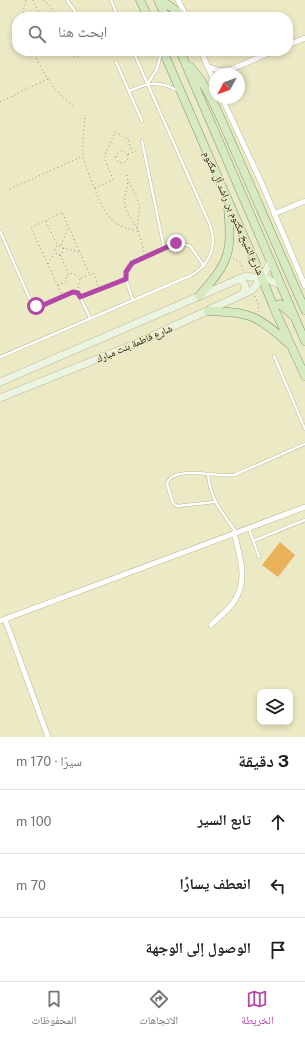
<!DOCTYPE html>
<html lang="ar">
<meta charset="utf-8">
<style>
body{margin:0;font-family:"Public Sans","Noto Naskh Arabic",sans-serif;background:#f2f2f2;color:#202124;direction:rtl}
.controls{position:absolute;right:12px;bottom:12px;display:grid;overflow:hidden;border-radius:8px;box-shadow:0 2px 6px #0003}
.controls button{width:36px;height:36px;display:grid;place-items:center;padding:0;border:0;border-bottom:1px solid #e0e0e0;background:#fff;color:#202124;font:20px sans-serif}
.compass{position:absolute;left:209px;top:68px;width:36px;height:36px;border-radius:50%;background:#fff;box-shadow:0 2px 6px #0003;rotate:229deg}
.stop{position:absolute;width:12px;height:12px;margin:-9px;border:3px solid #b347a7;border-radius:50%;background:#fff}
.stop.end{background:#b347a7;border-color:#fff;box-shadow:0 1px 4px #0008}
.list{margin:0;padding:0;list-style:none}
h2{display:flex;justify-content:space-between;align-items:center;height:52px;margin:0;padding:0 16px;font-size:17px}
h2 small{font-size:13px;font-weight:400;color:#757577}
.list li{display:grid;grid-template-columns:26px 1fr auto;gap:12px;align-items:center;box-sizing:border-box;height:64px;padding:0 16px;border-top:1px solid #e0e0e0}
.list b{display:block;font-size:15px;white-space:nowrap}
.list em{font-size:13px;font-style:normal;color:#757577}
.icon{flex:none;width:22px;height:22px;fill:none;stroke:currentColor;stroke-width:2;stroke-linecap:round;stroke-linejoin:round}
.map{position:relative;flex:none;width:305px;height:737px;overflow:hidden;direction:ltr}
.search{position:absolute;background:#fff;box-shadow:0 2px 6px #0003;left:12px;right:12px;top:12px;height:44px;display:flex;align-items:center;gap:10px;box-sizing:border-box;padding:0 14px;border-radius:16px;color:#757577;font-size:15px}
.sheet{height:244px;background:#fff}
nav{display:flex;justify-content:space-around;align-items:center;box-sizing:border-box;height:56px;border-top:1px solid #e0e0e0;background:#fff;font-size:11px;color:#757577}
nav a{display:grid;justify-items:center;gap:2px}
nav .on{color:#b347a7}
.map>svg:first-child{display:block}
.building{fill:#e9b25a}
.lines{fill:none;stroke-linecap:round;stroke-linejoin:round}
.lane-casing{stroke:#bcb996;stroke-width:3.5}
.street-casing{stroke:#bcb996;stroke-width:6}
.secondary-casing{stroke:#bcb996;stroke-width:8}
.primary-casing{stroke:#819666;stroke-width:9}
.path{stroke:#969479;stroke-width:1;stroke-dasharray:1 3;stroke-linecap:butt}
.lane{stroke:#fff;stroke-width:2.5}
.street{stroke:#fff;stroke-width:5}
.secondary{stroke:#eaf4e0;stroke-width:7}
.primary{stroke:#d6e9c1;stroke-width:8}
.route{stroke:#b347a7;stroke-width:5}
.labels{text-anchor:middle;stroke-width:3;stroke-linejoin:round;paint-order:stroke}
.street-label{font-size:10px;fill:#161508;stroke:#ece9c5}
</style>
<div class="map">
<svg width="305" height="737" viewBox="0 0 305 737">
<rect width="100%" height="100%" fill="#ece9c5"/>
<!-- building -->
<path class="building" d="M280,542L295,555L278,577L262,565Z"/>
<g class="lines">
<!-- lane casing -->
<g class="lane-casing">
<path id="lane" d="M67,0L79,17
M111,0L118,17
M116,62L142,121
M148,83L157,69L161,53
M129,91C148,83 157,80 177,90
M142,141L164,248
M0,231L32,304L36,306H41L73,292H77L80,297L90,318
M133,300C128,286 120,271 135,261L179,243L190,246L204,266
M274,356L305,429
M0,357L192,275C211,263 217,245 210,225L133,51
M208,474C210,499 222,512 236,532
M215,502L177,506L173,503L167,484C172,464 219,478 234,475L305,444
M249,529L259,557
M253,541L305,520"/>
</g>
<!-- street casing -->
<g class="street-casing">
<path id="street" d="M178,0L186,16
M288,45L305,38
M201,51L215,83
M207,66L217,70L227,71
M224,74L227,71L274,51
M222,98L262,184L305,286
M274,214L305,201
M5,619L48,737
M0,621L305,507
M211,625C218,618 227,611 233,603C249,581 240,557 234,533"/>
</g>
<!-- secondary casing -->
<g class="secondary-casing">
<path id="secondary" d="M237,279C245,281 248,288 242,294
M0,382L246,276L267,279L281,285
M0,398L137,343L252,290L262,278L271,261"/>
</g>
<!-- primary casing -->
<g class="primary-casing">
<path id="primary" d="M140,0L148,17
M158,0L166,17
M161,0L185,17
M163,51L262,278L274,308L305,376
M180,51L305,341
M190,67C208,84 225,129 236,153C259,205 282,258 305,310
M199,296C230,261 232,253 228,207
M274,308L275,306L280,304L292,315
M208,311C249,312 258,315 289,344"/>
</g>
<!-- path -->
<path class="path" d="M33,0L36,7L43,17
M43,0L49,5L58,17
M22,17L26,0
M33,51C43,73 54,93 74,106
M70,51L72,56L76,58L81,55L82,51
M0,102L48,79
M85,118C84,130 82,143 83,156C85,166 90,176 93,185C103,209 109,227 138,231
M116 157a6 6 0 1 1 12 0a6 6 0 1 1-12 0Z
M128,154L138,150
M127,175C130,185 123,195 125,206C127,214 132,220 137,228C140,235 142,244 144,252
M129,182L140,205L137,228
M95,188L113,180L104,157L115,132L128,139L132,152
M10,189L83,156
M46,221L57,245
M61,245L68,228
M63,248L62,254L58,255L55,252V248L58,245L63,248L79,252
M60,255L69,274
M233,258L240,262L243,270
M48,264L54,253
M58,285L66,282V276L73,273L80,278L89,275
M78,288L80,279
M61,293L31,228L62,212L90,275L94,273L99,289
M85,295L121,281
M255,296L259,306L258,312"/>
<!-- lane -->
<use href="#lane" class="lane"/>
<!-- street -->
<use href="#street" class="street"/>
<!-- secondary -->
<use href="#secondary" class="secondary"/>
<!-- primary -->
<use href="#primary" class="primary"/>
</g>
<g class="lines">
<!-- route -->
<path class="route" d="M36,306H41L73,292L78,293L80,297L126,279V272L132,263L176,243"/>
</g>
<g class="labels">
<!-- street labels -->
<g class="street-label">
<text transform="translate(234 213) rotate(66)" y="4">شارع الشيخ مكتوم بن راشد آل مكتوم</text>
<text transform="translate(134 343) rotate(-23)" y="4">شارع فاطمة بنت مبارك</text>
</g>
</g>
</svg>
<div class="controls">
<button><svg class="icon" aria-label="layers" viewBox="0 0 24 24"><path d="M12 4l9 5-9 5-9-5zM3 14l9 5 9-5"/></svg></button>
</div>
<svg class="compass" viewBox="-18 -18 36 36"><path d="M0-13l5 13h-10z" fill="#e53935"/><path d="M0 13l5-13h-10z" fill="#757577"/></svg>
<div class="stop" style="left:36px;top:306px"></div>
<div class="stop end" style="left:176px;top:243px"></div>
<div class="search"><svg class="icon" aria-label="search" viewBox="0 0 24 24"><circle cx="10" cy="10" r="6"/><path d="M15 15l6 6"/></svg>ابحث هنا</div>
</div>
<section class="sheet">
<h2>3 دقيقة<small>سيرًا · 170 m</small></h2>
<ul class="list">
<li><svg class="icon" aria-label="ahead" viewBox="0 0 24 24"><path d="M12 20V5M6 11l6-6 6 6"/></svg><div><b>تابع السير</b></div><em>100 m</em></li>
<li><svg class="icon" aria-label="left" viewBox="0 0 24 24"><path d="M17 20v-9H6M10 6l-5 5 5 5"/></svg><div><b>انعطف يسارًا</b></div><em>70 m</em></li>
<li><svg class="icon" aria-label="arrive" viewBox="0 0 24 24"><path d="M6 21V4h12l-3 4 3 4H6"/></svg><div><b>الوصول إلى الوجهة</b></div></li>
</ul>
</section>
<nav>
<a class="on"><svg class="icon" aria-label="map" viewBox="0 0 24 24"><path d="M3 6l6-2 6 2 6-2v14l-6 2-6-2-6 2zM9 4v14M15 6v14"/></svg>الخريطة</a>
<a><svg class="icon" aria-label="directions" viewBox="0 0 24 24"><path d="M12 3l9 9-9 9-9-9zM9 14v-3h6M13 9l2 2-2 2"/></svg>الاتجاهات</a>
<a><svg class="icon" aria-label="saved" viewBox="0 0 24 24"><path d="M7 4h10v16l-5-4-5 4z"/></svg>المحفوظات</a>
</nav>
